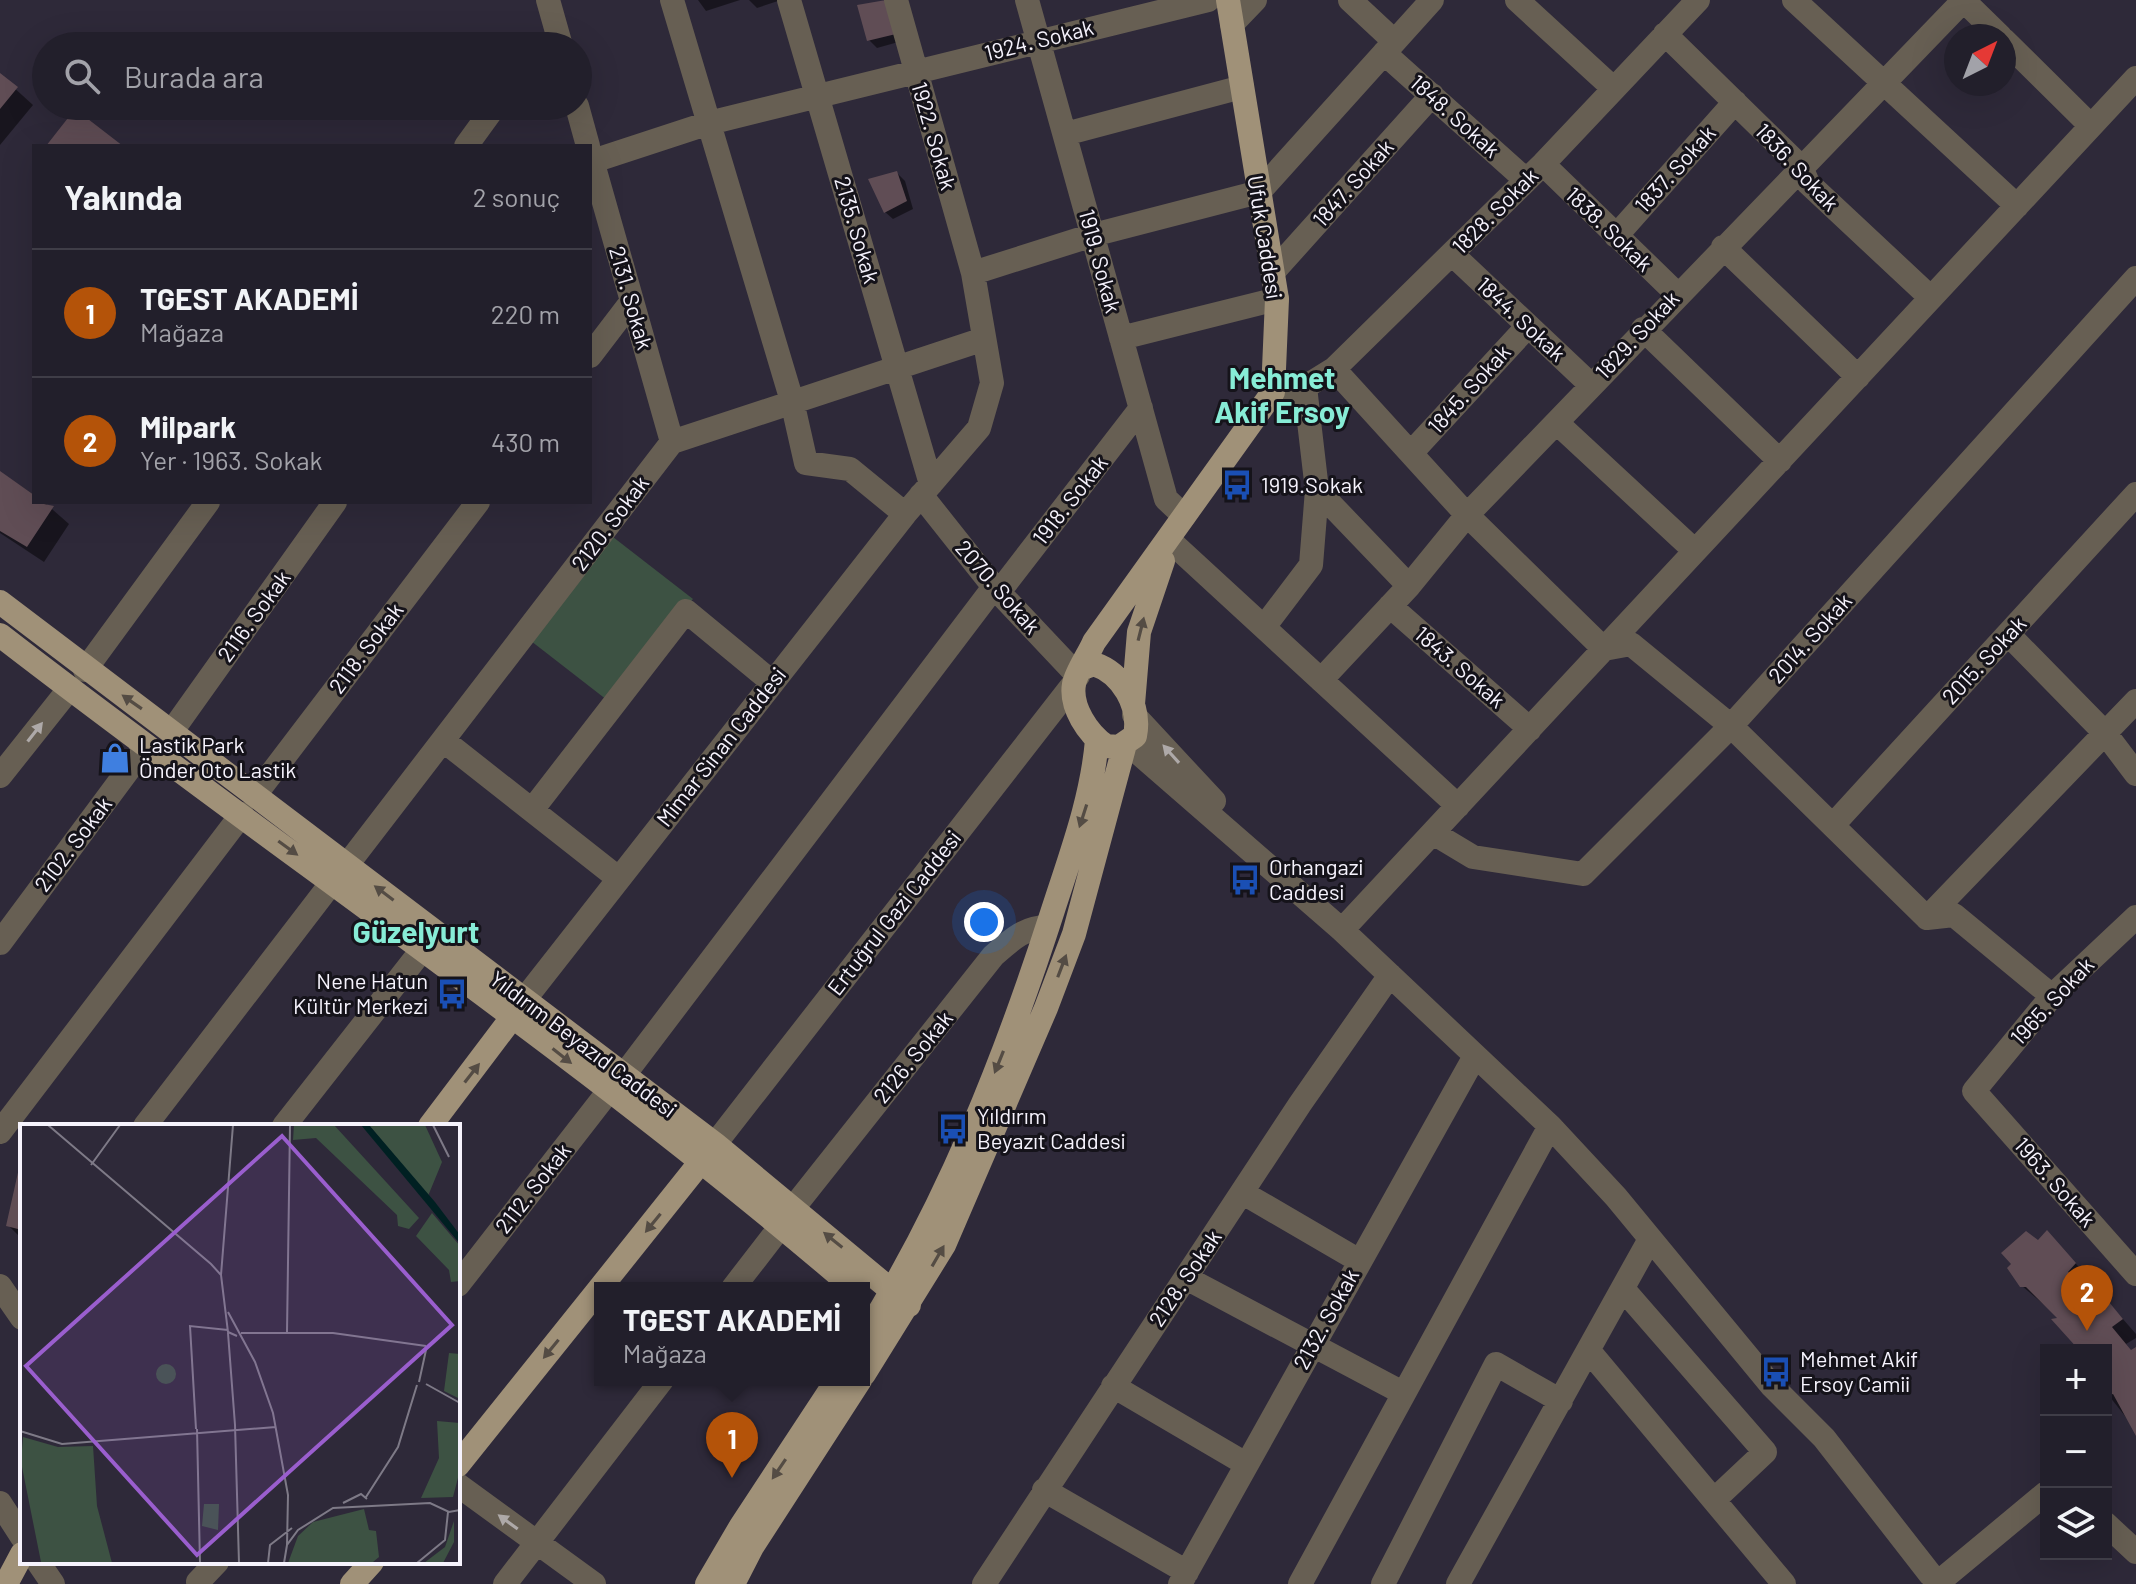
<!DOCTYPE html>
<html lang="tr">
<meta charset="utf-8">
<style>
body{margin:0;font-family:Barlow,sans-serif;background:#2e2c37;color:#f1f3f6}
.controls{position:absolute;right:24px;bottom:24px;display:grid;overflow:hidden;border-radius:0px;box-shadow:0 8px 32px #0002}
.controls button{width:72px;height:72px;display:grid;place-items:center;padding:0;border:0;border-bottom:2px solid #3f3d47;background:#221f2b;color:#f1f3f6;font:40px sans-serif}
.compass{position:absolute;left:1944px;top:24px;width:72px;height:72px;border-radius:50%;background:#221f2b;box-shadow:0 8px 32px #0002;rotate:42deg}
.you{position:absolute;left:984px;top:922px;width:28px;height:28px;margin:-20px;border:6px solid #fff;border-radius:50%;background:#1a73e8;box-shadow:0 0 0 12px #1a73e833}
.badge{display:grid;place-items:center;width:52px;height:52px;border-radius:50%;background:#b45309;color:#fff;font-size:26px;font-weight:700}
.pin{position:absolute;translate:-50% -66px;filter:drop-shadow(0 2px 4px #0008)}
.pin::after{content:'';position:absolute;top:42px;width:28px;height:24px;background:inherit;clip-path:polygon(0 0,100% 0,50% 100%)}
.popup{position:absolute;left:594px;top:1282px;width:276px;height:104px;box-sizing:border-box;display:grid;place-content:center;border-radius:0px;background:#221f2b;filter:drop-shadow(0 2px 6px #0005);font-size:26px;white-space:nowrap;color:#a2a2a9}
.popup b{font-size:30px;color:#f1f3f6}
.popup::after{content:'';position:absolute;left:50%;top:100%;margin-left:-16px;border:16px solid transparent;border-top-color:#221f2b}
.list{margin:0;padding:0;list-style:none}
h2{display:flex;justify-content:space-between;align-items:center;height:104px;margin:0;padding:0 32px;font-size:34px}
h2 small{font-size:26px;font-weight:400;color:#a2a2a9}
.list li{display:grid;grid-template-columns:52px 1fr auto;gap:24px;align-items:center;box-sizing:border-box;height:128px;padding:0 32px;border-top:2px solid #3f3d47}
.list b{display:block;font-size:30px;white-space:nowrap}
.list p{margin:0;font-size:26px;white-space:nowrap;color:#a2a2a9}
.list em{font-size:26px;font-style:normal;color:#a2a2a9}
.icon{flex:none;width:44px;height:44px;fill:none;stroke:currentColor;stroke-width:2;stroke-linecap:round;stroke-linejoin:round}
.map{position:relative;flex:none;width:2136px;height:1584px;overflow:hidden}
.search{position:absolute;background:#221f2b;box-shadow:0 8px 32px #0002;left:32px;top:32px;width:560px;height:88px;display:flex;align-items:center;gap:20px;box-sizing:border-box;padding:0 28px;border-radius:44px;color:#a2a2a9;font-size:30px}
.panel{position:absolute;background:#221f2b;box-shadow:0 8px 32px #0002;left:32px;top:144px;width:560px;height:360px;border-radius:0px}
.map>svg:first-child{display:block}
.green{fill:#3d5243}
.shadow{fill:#0007}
.building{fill:#604d55}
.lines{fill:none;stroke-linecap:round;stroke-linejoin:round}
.minor{stroke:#675f53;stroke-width:24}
.major{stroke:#a09178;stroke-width:24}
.oneway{fill:#544c44}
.oneway2{fill:#aea9a8}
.labels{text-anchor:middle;stroke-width:6;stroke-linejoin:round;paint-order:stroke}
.street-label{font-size:22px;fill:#f6f3fd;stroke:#15131a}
.poi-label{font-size:22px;fill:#f6f3fd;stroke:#15131a;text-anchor:start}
.district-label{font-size:30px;font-weight:bold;fill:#87ecd6;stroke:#15131a}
.inset-road{fill:none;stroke:#7e7a87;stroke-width:2}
.view{fill:#9a5ece;fill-opacity:0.15;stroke:#9a5ece;stroke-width:4}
.inset-edge{fill:none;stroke:#f6f3fd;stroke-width:4}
</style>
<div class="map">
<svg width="2136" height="1584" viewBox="0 0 2136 1584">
<rect width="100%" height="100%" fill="#2e2939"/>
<!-- green -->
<path class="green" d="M613,537L693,599L607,700L531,641Z"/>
<!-- shadow -->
<path class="shadow" d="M698,0H740L706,11Z
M749,0H781L757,8Z
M860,7L902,41L877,48L869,40Z
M0,75L33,105L0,145Z
M897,173L905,181L913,209L893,219L885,212Z
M0,472L34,495V502H44L69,524L44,562L0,533Z
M22,1171V1239L8,1225Z
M2038,1243L2063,1250L2091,1280L2083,1289L2087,1295L2095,1287L2136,1334V1338L2126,1344L2132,1352L2136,1350V1430L2106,1392V1350H2080L2061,1319L2022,1286Z"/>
<!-- building -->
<path class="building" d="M886,0L896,34L867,41L857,5Z
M0,73L18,87L0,109Z
M75,109L123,146H46Z
M897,171L907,201L884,213L868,179Z
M0,471L34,495V502L54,506L27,547L0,531Z
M19,1168L22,1169V1230L6,1226Z
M2047,1230L2076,1263L2068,1272L2086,1293L2095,1285L2123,1319L2112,1327L2131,1350L2136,1347V1436L2113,1394L2106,1396V1350H2079L2051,1319L2057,1318L2026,1287H2020L2007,1268L2011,1264L2001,1253L2026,1231L2038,1240Z"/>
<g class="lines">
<!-- minor -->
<path class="minor" d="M548,0L561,46
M672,0L792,401L806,463L850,469L905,514
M789,0L931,484
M896,0L973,273
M1027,0L1166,499L1184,516
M1350,0L1394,41
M1517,0L1613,88
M1794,0L2017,206
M1963,0L2000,36
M1232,24L1255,0
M1665,34L1801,167L1808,183L1931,298
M2004,40L2091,126
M1384,53L1526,180
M577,106L588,146
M1065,134L1242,87
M466,146L495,106
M590,153L672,442
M590,162L709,123L1208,0
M1543,164L1677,294
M1616,236L1735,102
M1723,247L1858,377
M1452,254L1591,385
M1274,271L1432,95
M1643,329L1780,461
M1121,338L1277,299
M590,356L632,301
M1334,369L1467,515L1604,649L1631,644L1731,726L1927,918L1954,915L2052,996
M1273,392L1305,387L1334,369L1543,164L1698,0
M1557,423L1695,551
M1411,453L1528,326
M1317,490L1409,586
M921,495L994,587L1078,676
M1169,540L1458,806
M999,592L1141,408
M1390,606L1530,729
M1264,627L1311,565L1317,490L1305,387
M2008,634L2105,733L2136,774
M85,670L208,502
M1321,680L1409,586L1467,515L1964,0
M1134,715L1214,801
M172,731L335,502
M444,741L618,878
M1127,743L1342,930L1550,1126L1616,1197L1772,1386L1824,1438L1930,1574
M0,776L70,688
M255,795L478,502
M532,810L686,611L772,682
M1833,825L2136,494
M1433,833L1473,857L1583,874L1731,726L2136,278
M347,865L672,442L984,339
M2136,917L2052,996L1974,1091L2136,1274
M1927,918L2136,701
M1342,930L2136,78
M0,943L146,746
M524,1000L905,514L979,428L992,383L973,273L1093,235L1259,192L1432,0
M624,1075L994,587
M145,1126L333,881
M284,1126L422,950
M0,1132L242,814
M715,1144L1074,683
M1243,1193L1358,1260
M794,1207L993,956C1010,941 1024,927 1047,927
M1186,1278L1403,1393
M458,1285L608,1092
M0,1286L22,1318
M733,1288L781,1226
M1623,1289L1765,1452L1714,1500
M1589,1351L1784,1584
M1113,1386L1246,1464
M458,1485L594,1584
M1044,1490L1187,1572
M0,1503L22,1537
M2106,1524L2136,1552
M38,1562L53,1584
M1940,1581L2046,1493
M198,1582L217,1562
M505,1584L662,1380
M984,1584L1300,1104L1390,975
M1180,1584L1475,1056
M1300,1584L1550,1126
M1383,1584L1496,1364L1561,1401
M1458,1584L1650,1239"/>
<!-- major -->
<path class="major" d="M0,602L715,1144L909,1305
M0,635C283,854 582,1054 854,1288
M1083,668L1094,664C1122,673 1141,706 1135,736L1119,747L1106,746C1088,734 1070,707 1074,684C1076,672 1089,654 1094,642L1273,392L1277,299L1228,0
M1133,704L1139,632L1163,561
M430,1126L520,1007
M600,1288L711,1149
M864,1337C948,1204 1005,1059 1053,910C1071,854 1092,799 1097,740
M864,1374L944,1245L1046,1008L1074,934L1125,744
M458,1465L600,1288
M6,1584L22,1554
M352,1584L372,1562
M707,1584L741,1526L837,1380
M733,1584L752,1547L860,1380"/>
</g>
<!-- one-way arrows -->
<defs><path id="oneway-solid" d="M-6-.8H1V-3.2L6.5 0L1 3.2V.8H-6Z" transform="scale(2)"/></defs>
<g class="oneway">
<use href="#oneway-solid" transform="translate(1141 629) rotate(-76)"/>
<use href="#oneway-solid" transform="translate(132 702) rotate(-145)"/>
<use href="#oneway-solid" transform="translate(1083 816) rotate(108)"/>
<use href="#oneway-solid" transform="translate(288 848) rotate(36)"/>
<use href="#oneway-solid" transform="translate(384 893) rotate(-143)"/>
<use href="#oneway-solid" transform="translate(1062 966) rotate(-69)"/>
<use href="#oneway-solid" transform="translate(562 1056) rotate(38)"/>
<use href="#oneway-solid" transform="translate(999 1062) rotate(112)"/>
<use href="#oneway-solid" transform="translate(472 1073) rotate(-52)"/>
<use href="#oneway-solid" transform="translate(653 1223) rotate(129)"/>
<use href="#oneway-solid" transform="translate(833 1240) rotate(-141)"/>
<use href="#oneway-solid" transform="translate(938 1256) rotate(-60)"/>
<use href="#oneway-solid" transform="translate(551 1349) rotate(129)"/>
<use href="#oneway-solid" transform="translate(779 1469) rotate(124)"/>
</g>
<g class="oneway2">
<use href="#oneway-solid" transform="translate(35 732) rotate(-52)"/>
<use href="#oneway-solid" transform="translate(1171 754) rotate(-132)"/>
<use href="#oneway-solid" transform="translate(508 1522) rotate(-144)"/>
</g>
<!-- icons -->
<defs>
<g id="bus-bare" transform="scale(2.4)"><path d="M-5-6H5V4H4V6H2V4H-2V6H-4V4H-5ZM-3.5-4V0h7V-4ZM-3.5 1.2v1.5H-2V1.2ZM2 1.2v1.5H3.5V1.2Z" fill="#1a4fb4" stroke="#15131a" stroke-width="2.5" paint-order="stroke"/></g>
<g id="shop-bare" transform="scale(2.4)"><path d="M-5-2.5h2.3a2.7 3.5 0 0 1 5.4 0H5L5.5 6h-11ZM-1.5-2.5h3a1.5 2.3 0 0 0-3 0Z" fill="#3f7fe0" stroke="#15131a" stroke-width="2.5" paint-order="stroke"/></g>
</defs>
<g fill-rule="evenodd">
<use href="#bus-bare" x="1237" y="485"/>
<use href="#shop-bare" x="115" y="758"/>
<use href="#bus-bare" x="1245" y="880"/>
<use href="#bus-bare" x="452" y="994"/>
<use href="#bus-bare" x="953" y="1129"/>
<use href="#bus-bare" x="1776" y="1372"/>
</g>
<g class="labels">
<!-- street labels -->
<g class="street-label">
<text transform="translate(1039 40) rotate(-14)" y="8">1924. Sokak</text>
<text transform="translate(1455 116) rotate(42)" y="8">1848. Sokak</text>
<text transform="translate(934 136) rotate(74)" y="8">1922. Sokak</text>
<text transform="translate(1797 167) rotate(47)" y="8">1836. Sokak</text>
<text transform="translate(1675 169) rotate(-48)" y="8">1837. Sokak</text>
<text transform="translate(1353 183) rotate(-48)" y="8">1847. Sokak</text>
<text transform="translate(1495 211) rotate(-45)" y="8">1828. Sokak</text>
<text transform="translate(1609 229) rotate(44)" y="8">1838. Sokak</text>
<text transform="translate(857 230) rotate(74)" y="8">2135. Sokak</text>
<text transform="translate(1265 237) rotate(81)" y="8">Ufuk Caddesi</text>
<text transform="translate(1100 261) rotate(75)" y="8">1919. Sokak</text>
<text transform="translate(631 298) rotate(74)" y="8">2131. Sokak</text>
<text transform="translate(1521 319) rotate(43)" y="8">1844. Sokak</text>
<text transform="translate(1637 335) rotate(-47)" y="8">1829. Sokak</text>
<text transform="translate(1469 389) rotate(-48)" y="8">1845. Sokak</text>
<text transform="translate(1070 500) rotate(-52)" y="8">1918. Sokak</text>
<text transform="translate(610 523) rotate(-53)" y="8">2120. Sokak</text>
<text transform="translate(998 587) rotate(49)" y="8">2070. Sokak</text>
<text transform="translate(254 616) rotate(-54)" y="8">2116. Sokak</text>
<text transform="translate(1810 638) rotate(-48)" y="8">2014. Sokak</text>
<text transform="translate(366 648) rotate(-53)" y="8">2118. Sokak</text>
<text transform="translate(1984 660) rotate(-47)" y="8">2015. Sokak</text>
<text transform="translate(1460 667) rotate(41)" y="8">1843. Sokak</text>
<text transform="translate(721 747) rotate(-52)" y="8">Mimar Sinan Caddesi</text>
<text transform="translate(73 844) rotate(-53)" y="8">2102. Sokak</text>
<text transform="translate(894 913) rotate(-52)" y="8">Ertuğrul Gazi Caddesi</text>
<text transform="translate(2052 1001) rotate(-47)" y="8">1965. Sokak</text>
<text transform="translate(583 1044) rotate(37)" y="8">Yıldırım Beyazıd Caddesi</text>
<text transform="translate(913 1057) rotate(-51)" y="8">2126. Sokak</text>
<text transform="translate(2055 1182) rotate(49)" y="8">1963. Sokak</text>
<text transform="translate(533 1188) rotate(-52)" y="8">2112. Sokak</text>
<text transform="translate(1185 1278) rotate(-56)" y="8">2128. Sokak</text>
<text transform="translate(1326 1319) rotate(-61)" y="8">2132. Sokak</text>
</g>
<!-- poi labels -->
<g class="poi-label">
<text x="1261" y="493">1919.Sokak</text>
<text x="139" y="753">Lastik Park<tspan x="139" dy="25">Önder Oto Lastik</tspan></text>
<text x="1269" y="875">Orhangazi<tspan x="1269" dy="25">Caddesi</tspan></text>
<text x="428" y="989" text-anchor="end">Nene Hatun<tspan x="428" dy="25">Kültür Merkezi</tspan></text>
<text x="977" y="1124">Yıldırım<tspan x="977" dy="25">Beyazıt Caddesi</tspan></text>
<text x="1800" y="1367">Mehmet Akif<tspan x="1800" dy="25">Ersoy Camii</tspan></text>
</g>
<!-- district labels -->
<g class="district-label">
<text x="1282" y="389">Mehmet<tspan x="1282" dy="34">Akif Ersoy</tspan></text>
<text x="416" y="943">Güzelyurt</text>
</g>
</g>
<!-- overview -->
<g transform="translate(20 1124)">
<rect width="440" height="440" fill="#2e2939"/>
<path d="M274,1H314L399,94L389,105L378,102L377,91L296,14L273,16ZM349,1H405L422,38L408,72ZM412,89L440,122V157L431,158L429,146L396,112ZM429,229L440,230V275L424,267ZM136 250a10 10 0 1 1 20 0a10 10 0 1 1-20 0ZM417,297L440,299V346L433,373L401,374L419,334ZM3,313L38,323L73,322L77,382L92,439L21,438L1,338ZM184,380H199L198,406L182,402ZM344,385L349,406L356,407L359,433L353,438L268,439L278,412L293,398ZM434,397V418L423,439H404L425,423Z" fill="#3d5243"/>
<path d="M341,1H349L415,78L440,111V120Z" fill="#002022"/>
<path class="inset-road" d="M28,1L191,140L201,151L208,208L217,212M413,1L429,33M71,41L100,1M201,151L213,1M208,188L235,238L253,289L268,371L267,421M267,208L270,1M208,209L215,301M221,209H313L406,222M399,258L406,226M406,260L440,279M215,301L219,439M176,305L170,202L208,206M177,305L180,439M0,307L42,320L256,303M346,373L378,323L397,261M323,379L341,370L347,375M248,439L250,421L272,404M264,439L267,421L278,406L313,384L410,379L429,388L440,386M357,439H386M397,439L425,416L428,388"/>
<path class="view" d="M262,12L432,201L177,431L6,242Z"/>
<rect width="440" height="440" class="inset-edge"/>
</g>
</svg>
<div class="controls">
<button>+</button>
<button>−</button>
<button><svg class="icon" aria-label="layers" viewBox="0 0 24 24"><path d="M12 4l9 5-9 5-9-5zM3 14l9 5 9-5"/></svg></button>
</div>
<svg class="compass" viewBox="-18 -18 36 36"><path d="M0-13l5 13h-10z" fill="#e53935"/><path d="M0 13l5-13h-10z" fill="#a2a2a9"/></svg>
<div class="you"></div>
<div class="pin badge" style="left:732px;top:1478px">1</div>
<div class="popup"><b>TGEST AKADEMİ</b>Mağaza</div>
<div class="pin badge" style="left:2087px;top:1331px">2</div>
<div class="search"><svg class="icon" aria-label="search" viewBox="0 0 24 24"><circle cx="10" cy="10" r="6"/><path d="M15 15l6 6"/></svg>Burada ara</div>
<section class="panel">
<h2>Yakında<small>2 sonuç</small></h2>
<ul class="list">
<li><span class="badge">1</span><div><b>TGEST AKADEMİ</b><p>Mağaza</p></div><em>220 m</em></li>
<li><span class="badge">2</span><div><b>Milpark</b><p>Yer · 1963. Sokak</p></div><em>430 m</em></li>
</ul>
</section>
</div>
